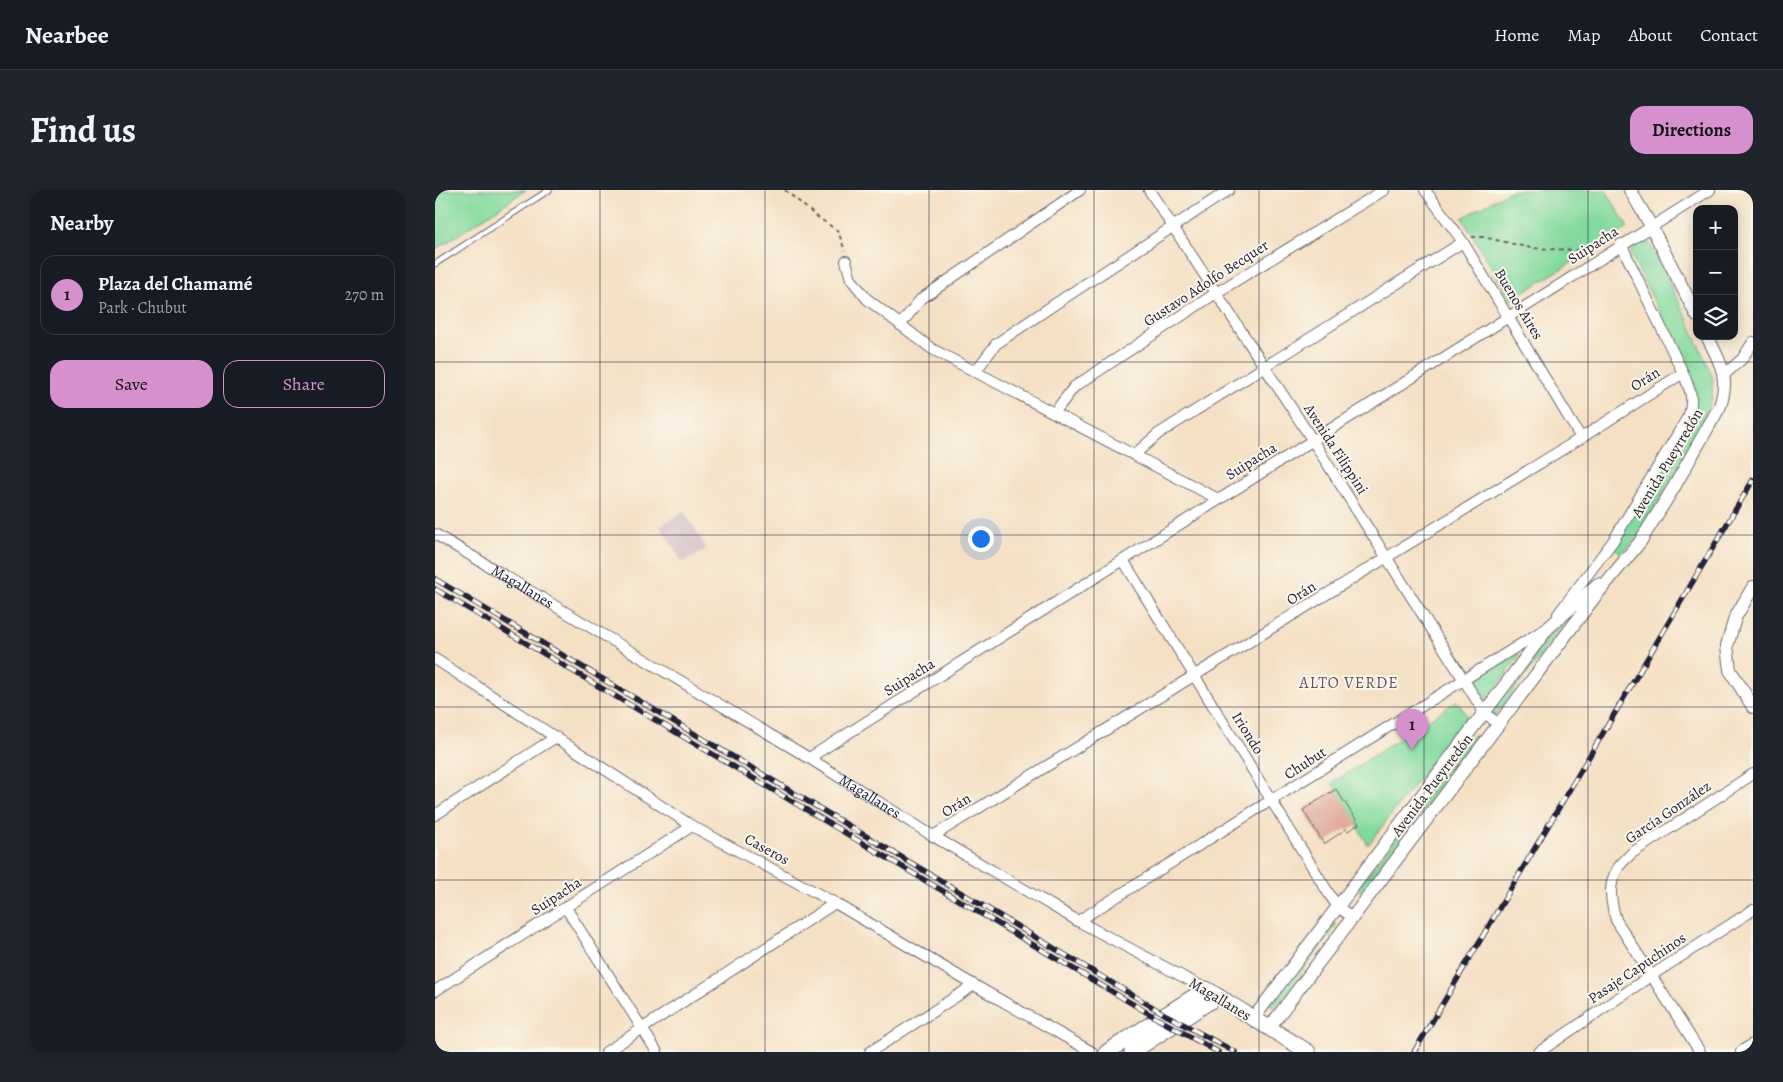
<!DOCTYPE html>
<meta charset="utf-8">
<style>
body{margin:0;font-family:Alegreya,serif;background:#20242c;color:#f1f3f6}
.controls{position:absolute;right:15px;top:15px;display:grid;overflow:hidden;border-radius:10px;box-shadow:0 2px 12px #0003}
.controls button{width:45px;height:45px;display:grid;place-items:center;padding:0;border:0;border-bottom:1px solid #363941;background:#171b24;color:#f1f3f6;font:25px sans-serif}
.you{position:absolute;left:545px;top:348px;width:18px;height:18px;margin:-12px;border:4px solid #fff;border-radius:50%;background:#1a73e8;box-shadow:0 0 0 8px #1a73e833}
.badge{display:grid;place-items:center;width:32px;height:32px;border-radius:50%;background:#d690ce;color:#111;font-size:16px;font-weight:700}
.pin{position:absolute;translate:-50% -41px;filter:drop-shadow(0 1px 2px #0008)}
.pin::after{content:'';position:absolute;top:26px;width:18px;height:15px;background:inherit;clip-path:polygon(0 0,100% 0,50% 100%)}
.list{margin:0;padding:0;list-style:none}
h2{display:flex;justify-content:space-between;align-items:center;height:65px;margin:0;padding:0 20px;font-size:21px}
h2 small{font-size:16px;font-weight:400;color:#9ea1a6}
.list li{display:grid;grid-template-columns:32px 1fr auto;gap:15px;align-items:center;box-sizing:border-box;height:80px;margin:0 10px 10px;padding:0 10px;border:1px solid #363941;border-radius:15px}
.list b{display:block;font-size:19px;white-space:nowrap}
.list p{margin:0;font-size:16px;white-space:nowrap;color:#9ea1a6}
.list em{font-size:16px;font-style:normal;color:#9ea1a6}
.actions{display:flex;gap:10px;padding:15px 20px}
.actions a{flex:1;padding:11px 0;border:1px solid #d690ce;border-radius:15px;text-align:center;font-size:18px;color:#d690ce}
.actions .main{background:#d690ce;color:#111}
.icon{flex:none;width:28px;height:28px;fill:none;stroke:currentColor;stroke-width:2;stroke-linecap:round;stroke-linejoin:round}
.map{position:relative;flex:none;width:1318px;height:862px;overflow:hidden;border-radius:15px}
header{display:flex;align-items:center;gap:30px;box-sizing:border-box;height:70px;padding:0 25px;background:#171b24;border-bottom:1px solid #363941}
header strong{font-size:24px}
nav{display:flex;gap:28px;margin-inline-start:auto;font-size:18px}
.intro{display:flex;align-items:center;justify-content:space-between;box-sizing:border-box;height:120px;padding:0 30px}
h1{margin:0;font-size:35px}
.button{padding:12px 22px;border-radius:15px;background:#d690ce;color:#111;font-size:18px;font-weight:700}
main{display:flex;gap:30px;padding:0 30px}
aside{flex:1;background:#171b24;border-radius:15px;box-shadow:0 2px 12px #0003}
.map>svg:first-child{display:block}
.industrial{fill:#d2bec4}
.green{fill:#82d99d;stroke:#527e6c}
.building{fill:#dfa799}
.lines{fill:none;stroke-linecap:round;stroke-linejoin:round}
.service-casing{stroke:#6c646b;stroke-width:7}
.minor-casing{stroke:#6c646b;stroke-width:12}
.tertiary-casing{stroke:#6c646b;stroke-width:14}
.secondary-casing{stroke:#6c646b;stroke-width:17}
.path{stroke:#6c646b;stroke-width:2;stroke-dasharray:4 4;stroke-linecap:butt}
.service{stroke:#fff;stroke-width:5}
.minor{stroke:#fff;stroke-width:10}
.tertiary{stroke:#fff;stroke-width:12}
.secondary{stroke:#fff;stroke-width:15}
.rail-casing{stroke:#22223b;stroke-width:5.5}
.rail{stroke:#fbf7ec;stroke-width:4;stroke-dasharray:11;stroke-linecap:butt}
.grid{fill:none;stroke:#22223b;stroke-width:1;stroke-opacity:0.55}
.labels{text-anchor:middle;stroke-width:4;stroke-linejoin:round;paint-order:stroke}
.street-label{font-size:15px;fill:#22223b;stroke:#fbf7ec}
.neighbourhood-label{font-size:16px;letter-spacing:1px;fill:#64515c;stroke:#fbf7ec}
</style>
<header>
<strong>Nearbee</strong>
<nav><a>Home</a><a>Map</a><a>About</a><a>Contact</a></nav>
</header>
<div class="intro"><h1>Find us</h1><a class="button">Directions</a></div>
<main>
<aside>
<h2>Nearby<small></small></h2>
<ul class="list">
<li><span class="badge">1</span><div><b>Plaza del Chamamé</b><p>Park · Chubut</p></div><em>270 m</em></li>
</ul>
<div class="actions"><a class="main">Save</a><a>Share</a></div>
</aside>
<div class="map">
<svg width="1318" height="862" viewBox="0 0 1318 862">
<rect width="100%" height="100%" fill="#fbf7ec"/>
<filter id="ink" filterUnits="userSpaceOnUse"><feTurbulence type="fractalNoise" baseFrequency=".02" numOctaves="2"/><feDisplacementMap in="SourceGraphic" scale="10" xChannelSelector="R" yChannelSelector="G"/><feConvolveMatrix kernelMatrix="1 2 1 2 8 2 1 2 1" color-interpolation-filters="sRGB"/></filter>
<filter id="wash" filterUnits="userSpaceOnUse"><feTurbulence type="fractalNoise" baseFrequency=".0096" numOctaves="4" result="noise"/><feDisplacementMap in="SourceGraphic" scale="20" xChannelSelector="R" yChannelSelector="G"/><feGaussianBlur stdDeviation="1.12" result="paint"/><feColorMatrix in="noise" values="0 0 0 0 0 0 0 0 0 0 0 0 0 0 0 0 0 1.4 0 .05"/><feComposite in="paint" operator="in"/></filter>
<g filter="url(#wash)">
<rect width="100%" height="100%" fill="#f4e0c4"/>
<!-- industrial -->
<path class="industrial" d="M249,321L272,359L248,373L225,336Z"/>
<!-- green -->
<path class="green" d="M0,0H91L0,60Z
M1077,0H1171L1193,38L1076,110L1027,28Z
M1209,50L1215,54L1253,130L1278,188L1277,208L1258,253L1202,347L1190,361L1185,363L1178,356L1261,208L1259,192L1196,65C1197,55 1200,53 1209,50Z
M1125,430L1130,433L1060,526L1055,523Z
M1078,463H1082L1085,465L1050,513C1046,510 1045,508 1043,503C1032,483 1064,472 1078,463Z
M1022,511L1032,526L933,655L897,593Z
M1038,545L1043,549L927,702L922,699Z
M897,732L902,735L840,818L835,814Z"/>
<g id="blocks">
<!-- building -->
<path class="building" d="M901,599L924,634L913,641L911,639L889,654L868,620Z"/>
</g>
</g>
<g filter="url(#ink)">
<use href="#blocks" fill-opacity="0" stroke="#6c646b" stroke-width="1"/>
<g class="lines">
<!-- service casing -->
<g class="service-casing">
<path id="service" d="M0,74L114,0"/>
</g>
<!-- minor casing -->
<g class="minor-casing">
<g id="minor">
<path d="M714,0L878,251L1049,522L1063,534"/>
<path d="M990,0L1028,52L1146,248"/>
<path d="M411,71L416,89L432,109L497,159L783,309"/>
<path d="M465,135L486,109L645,0"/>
<path d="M540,182L561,154L620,114L794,0"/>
<path d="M1289,185L1307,169L1318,152"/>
<path d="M619,223L639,197L781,103L949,0"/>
<path d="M699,265L723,244L1028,52"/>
<path id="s1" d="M0,344L374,568L498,646L643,731L771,799"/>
<path d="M688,370L896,707L903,717L917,727"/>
<path d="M1123,424L1178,351L1254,225C1259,207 1255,200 1248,183L1186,54"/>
<path d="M0,469L257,636L400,713L539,795L657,862"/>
<path d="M374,568L1275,0"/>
<path d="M0,625L121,547"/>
<path d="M498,646L1146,248L1248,183"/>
<path d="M131,718L222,862"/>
<path d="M643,731L1110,439"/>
<path d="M0,801L257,636"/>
<path d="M171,862L400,713"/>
<path d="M435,862L539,795"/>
<path d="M1104,862L1217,785L1318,720"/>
<path d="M1265,862L1181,730C1176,713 1172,695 1183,678C1186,673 1192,668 1197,663L1318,584"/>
</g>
</g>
<!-- tertiary casing -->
<g class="tertiary-casing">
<path id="tertiary" d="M1195,0L1216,36L1262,126
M1318,397L1300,428L1292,456L1295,480L1318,517
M818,829L1113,438L1163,394
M834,838L1162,404L1205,352L1239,297L1285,216C1295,186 1285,172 1272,146
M1307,862L1318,855"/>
</g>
<!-- secondary casing -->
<g class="secondary-casing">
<path id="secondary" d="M672,862L771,799L873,862
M697,862L783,806"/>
</g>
<!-- path -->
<path class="path" d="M350,0L381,26L403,41L410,61
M1037,47H1048L1096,58L1158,61"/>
<!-- service -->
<use href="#service" class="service"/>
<!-- minor -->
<use href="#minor" class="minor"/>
<!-- tertiary -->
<use href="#tertiary" class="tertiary"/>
<!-- secondary -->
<use href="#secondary" class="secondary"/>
<!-- rail casing -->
<g class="rail-casing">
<path id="rail" d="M0,389L731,825L800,862
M0,399L723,829L783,862
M979,862L1318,290"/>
</g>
<!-- rail -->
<use href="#rail" class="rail"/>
</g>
</g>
<!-- grid -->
<path class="grid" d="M165,0V862M330,0V862M494,0V862M659,0V862M824,0V862M989,0V862M1153,0V862M0,172H1318M0,345H1318M0,517H1318M0,690H1318"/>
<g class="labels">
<!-- street labels -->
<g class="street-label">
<text transform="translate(1158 55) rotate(-33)" y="5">Suipacha</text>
<text transform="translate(771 93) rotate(-33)" y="5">Gustavo Adolfo Becquer</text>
<text transform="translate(1084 114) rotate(59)" y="5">Buenos Aires</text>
<text transform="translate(1210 189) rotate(-32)" y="5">Orán</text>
<text transform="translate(901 259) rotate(57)" y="5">Avenida Filippini</text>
<text transform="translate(816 271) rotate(-32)" y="5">Suipacha</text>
<text transform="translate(1232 273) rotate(-59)" y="5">Avenida Pueyrredón</text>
<text dy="5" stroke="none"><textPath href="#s1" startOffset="102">Magallanes</textPath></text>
<text transform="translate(866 403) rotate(-32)" y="5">Orán</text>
<text transform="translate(474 487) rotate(-32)" y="5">Suipacha</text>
<text transform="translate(813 543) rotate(58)" y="5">Iriondo</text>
<text transform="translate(870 573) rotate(-33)" y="5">Chubut</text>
<text transform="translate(997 595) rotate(-53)" y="5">Avenida Pueyrredón</text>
<text dy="5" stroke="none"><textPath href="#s1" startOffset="508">Magallanes</textPath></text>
<text transform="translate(521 615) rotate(-32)" y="5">Orán</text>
<text transform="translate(1233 622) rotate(-34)" y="5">García González</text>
<text transform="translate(332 659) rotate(29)" y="5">Caseros</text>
<text transform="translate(121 706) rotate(-33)" y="5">Suipacha</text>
<text transform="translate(1202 778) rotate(-34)" y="5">Pasaje Capuchinos</text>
<text transform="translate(785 809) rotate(31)" y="5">Magallanes</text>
</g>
<!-- neighbourhood labels -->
<g class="neighbourhood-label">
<text x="914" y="498">ALTO VERDE</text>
</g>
</g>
</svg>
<div class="controls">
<button>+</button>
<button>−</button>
<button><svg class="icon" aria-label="layers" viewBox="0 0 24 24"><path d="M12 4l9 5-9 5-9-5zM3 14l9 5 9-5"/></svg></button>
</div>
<div class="you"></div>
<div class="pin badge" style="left:977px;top:560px">1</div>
</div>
</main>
